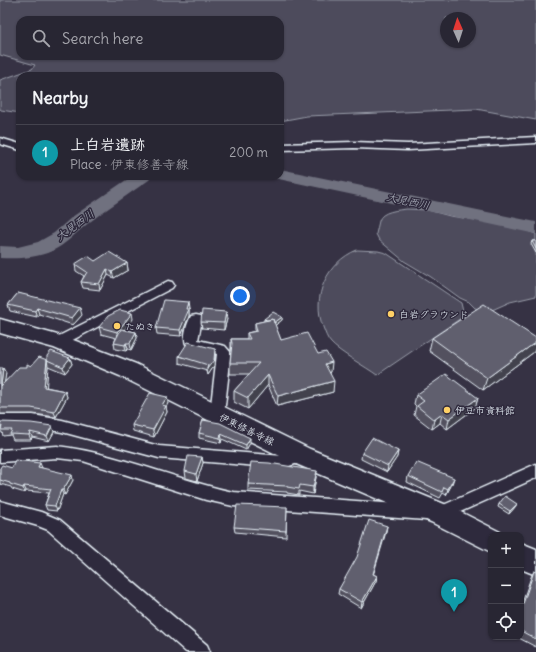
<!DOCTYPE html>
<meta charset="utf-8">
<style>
body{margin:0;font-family:Delius,"Klee One",sans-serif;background:#302e3b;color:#f1f3f6}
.controls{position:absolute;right:12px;bottom:12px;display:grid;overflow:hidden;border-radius:8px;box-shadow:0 1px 3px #0004}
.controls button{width:36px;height:36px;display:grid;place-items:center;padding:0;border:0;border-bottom:1px solid #44434e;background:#282633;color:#f1f3f6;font:20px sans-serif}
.compass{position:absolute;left:440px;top:12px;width:36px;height:36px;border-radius:50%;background:#282633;box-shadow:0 1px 3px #0004;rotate:357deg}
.you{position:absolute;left:240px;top:296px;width:14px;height:14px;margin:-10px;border:3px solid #fff;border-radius:50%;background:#1a73e8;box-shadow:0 0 0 6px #1a73e833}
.badge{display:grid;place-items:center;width:26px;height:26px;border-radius:50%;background:#d6ab8b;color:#fff;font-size:13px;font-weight:700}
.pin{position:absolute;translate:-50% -33px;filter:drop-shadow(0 1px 2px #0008)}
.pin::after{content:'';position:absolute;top:21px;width:14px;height:12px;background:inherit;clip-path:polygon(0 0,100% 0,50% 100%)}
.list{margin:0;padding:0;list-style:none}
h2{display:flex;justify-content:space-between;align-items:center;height:52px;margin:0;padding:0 16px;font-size:17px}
h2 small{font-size:13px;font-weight:400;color:#a5a5ac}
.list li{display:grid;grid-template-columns:26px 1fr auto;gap:12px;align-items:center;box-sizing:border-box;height:56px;padding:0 16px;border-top:1px solid #44434e}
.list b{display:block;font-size:15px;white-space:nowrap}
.list p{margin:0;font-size:13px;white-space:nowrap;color:#a5a5ac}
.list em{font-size:13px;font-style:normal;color:#a5a5ac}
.icon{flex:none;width:22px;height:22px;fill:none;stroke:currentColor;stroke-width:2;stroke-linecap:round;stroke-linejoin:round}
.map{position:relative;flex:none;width:536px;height:652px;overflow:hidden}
.search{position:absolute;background:#282633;box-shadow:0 1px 3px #0004;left:16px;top:16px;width:268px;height:44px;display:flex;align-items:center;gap:10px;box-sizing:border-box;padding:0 14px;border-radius:12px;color:#a5a5ac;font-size:15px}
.panel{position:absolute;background:#282633;box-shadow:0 1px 3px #0004;left:16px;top:72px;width:268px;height:108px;border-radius:12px}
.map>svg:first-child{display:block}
.green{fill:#4d4b5c;stroke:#9a9eaa;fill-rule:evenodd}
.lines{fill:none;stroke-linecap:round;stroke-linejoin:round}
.river{fill:#70717f;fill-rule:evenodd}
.street-casing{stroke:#e8f1f8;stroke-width:3}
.primary-casing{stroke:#e8f1f8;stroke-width:3}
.street{fill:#2f2a3d;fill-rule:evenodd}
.primary{fill:#2f2a3d;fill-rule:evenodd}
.wall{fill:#53515f;stroke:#e8f1f8}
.shaded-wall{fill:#43424d;stroke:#e8f1f8}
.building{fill:#605e6e;stroke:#e8f1f8}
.poi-dot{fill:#ffd166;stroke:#2f2a3d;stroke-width:1.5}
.labels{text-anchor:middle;stroke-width:3;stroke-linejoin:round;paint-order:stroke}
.poi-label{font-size:10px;fill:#e8f1f8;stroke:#2f2a3d;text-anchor:start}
.street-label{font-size:10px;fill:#e8f1f8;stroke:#2f2a3d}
.water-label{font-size:11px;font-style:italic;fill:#b2b7c2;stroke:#2f2a3d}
</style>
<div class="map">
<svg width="536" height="652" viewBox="0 0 536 652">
<rect width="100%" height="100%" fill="#363244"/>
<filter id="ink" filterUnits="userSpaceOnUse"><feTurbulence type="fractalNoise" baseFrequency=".025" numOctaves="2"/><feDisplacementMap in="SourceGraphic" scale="8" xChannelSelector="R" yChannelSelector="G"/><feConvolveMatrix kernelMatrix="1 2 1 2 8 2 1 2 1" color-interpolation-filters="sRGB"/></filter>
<g filter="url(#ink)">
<!-- green -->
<path class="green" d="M0,0H536V120L476,109L307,116L280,121V76H20V113L1,110L0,109V80L32,69L35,65L0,55ZM446,18H470V42H446ZM20,20H280V56H20Z
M407,209L427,210L450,216L509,225L536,234V296L510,302L492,310L485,311L475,308L469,302L460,298L431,277L404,261L379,240L376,234C377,230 378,225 379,221C381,211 399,210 407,209Z
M357,250L378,251L386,253L461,303L464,316L377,375C366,367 339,352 331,343C327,339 325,332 323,327C311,297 327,262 357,250Z"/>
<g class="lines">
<!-- river -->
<path class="river" d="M280,169L536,222V234L274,178L273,176H280Z
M132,176H152L149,180C128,195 106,209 86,225C75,234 65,245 52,251C36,258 17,259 0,258V246L18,247L38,242L54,233L72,217Z"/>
<!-- street casing -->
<g class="street-casing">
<path id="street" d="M536,137V143L408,150L354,148L280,150V144L354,142L408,144Z
M0,138L20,144V150L0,144Z
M168,281L172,282L174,285L172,288L63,345L58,347L53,345L51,342L53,339Z
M196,315L201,316L202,319L198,340L225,346L231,353L224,414L222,418L217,420L212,418L210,414L217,354L187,346C182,338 187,324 191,316Z
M0,415H33L62,420L159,446L283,456L302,450L307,452L310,456L307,460L283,468L159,458L62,432L33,427H0Z
M57,446C117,453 174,479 233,492L439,507L536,464V478L440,521L233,506L206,500L83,461L57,458L0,462V450Z
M0,501L41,512L60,520L207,645L210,652H186L48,530L38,526L0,515Z"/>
</g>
<!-- primary casing -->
<g class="primary-casing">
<path id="primary" d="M0,319L68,338L136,364L310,449L449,506L500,532L502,535H491V552L431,522L294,463L120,376L54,348L0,333Z
M521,543L536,549V575L521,569Z"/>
</g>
<!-- street -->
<use href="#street" class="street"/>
<!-- primary -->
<use href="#primary" class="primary"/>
</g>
<!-- wall -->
<path class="wall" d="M532,241H536V253L531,244Z
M95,261L127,263L128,270L114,278L108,275L100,290L83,288L81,282L84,276L76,271L75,264Z
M18,293L82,315L73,325L39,314L37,317L10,311L8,305Z
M189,309V316L181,336L157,334L156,328Z
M282,317V320L275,325L281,340L318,354L331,372L330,373L333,392L277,406L268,385L248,409L234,402V391L249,374H230V363L231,348V339H247V333L255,331V323L264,321V319Z
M133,319L125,330L136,332L137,338L131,350L128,349L126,351L115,349L114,343L116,338L101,334L99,327Z
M227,319L224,330L202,328L201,322Z
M432,338H536V347L534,352L483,390L429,351Z
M215,355L214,366L208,375L207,371L179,363V356Z
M70,358L72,364L65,373L48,366L46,387L65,391L67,397L56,417L33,414H0V368L6,373L4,382L27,367L47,360Z
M416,395L478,398L475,408L447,429L440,423L432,429L414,415L416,406L414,404Z
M168,403L166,407L167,412L154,437L133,431L132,425Z
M203,420L250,443L246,450L222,439L221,443L199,438V433Z
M0,422L54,432L49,441L32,437L31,440H13L11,435L3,436L2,432H0Z
M398,451L397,457L387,472L361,459L362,453Z
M202,457L203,463L197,481L186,478L185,471Z
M0,468H42L73,480L65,495L63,494L57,511L47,510L45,505L49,493L26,491L25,493L12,489L11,487L0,484Z
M408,476L452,484L446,495L443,493L440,498L407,482Z
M316,477L313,494L299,491V495L287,493V492L248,490V484Z
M499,504H517L515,507L509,514L498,507Z
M287,507L286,537L235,532L234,527Z
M387,526L373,574L377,576L376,581L361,608L338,594L339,589Z
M534,571L536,572V647L517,637H521V606L531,577Z"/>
<!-- shaded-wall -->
<path class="shaded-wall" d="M127,263L128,270L114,278L112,272Z
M107,269L108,275L100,290L99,284Z
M188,302L189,309L188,311L189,309V316L181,336L180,330Z
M37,308L39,314L37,317L35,311Z
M80,308L82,315L73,325L72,318Z
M226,312L227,319L224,330V323Z
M132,313L133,319L118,339L117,332Z
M282,317V320L273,327V324Z
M136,332L137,338L131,350L130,343Z
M536,342V347L534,352L483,390L487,378Z
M126,343L128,349L126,351L125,345Z
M215,349V355L214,366L208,375L207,369Z
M70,358L72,364L65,373L63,367Z
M47,360L48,366L46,393L44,387Z
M332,362L331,372L324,374L325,364Z
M3,368L6,373L3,392L1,386Z
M268,375V385L248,409V398Z
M334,381L333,392L277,406L278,396Z
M65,391L67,397L56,417L54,412Z
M167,397L168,403L166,407L167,412L154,437L153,430L162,405Z
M478,398L475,408L447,429L449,419Z
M442,414L440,423L432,429L434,420Z
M52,426L54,432L49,441L47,436Z
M30,432L32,437L31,440L29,435Z
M221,434L222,439L221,443L220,438Z
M250,438V443L246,450V445Z
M398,451L397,457L387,472L388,466Z
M202,457L203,463L197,481L196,474Z
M40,463L42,468L38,467Z
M317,471L316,477L313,494V487Z
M72,475L73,480L65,495L63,490Z
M454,478L452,484L446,495L448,489Z
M24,486L26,491L25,493L23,488Z
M61,490L63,494L57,511L55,506Z
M517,504L515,507L509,514L510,511Z
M387,526L386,532L372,579L373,574Z
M377,576L376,581L361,608L362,602Z"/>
<!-- building -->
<path class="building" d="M532,241H536V249Z
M109,252L127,263L112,272L107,269L99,284L81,282L87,272L75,264L88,256L95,261Z
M18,293L80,308L72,318L37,308L35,311L8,305Z
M164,300L188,302L186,309H189L180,330L156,328Z
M484,304L536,338V342L487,378L432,338Z
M120,310L132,313L117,332L99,327L108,316Z
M202,310L226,312L224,323L201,322Z
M273,312L282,317L274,323L273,319L267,320L264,319Z
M273,319L281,340L307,333L318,354L326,352L332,362L325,364L334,381L278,396L268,375L248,398L234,391L259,363H230L232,343L231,339H250L247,333L257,331L255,323Z
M121,329L136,332L130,343H126L125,345L114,343Z
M188,342L215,349L214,360L207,369L208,365L179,356Z
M51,351L70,358L63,367L47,360L44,387L65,391L54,412L31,408H0V368H3L1,386L19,367H27V364L31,366L39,357L47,360V356Z
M446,374L478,398L449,419L442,414L434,420L417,406L424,401L416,395Z
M150,393L167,397L162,405L166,406L153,430L132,425Z
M203,420L220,423L250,438L246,445L221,434L220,438L199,433Z
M0,422L31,423L52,426L47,436L30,432L29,435L10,434L12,430H1L2,426L0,427Z
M372,438L398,451L388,466L362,453Z
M188,456L202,457L196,474L185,471Z
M15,460L40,463L38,467L72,475L63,490H61L55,506L45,505L51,489L24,486L23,488L10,484V483L0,480V468L2,465L12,468Z
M251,462L269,463L317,471L313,487L300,485L299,489L287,487V486L248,484Z
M416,462L454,478L448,489L444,487L442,492L408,476Z
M505,496L517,504L510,511L499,504Z
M237,505L287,507L286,531L234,527Z
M369,520L387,526L373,574L377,576L362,602L339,589L357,557Z
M534,571L536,572V639L521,631V610Z"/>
</g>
<!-- markers -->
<g class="poi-dot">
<circle cx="391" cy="314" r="4"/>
<circle cx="117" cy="326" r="4"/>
<circle cx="447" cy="410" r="4"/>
</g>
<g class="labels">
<!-- poi labels -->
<g class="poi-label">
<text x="399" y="318">白岩グラウンド</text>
<text x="125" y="330">たぬき</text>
<text x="455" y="414">伊豆市資料館</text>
</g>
<!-- street labels -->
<g class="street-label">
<text transform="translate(247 429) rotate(26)" y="4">伊東修善寺線</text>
</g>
<!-- water labels -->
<g class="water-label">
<text transform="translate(408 201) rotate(12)" y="4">大見西川</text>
<text transform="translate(75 225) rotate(-36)" y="4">大見西川</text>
</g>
</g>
</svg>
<div class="controls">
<button>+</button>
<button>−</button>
<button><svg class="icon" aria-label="locate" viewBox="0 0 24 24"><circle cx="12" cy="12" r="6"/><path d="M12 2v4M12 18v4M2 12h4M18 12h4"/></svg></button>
</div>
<svg class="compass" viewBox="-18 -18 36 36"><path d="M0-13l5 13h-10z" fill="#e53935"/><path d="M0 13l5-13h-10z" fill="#a5a5ac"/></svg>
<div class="you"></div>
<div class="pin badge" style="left:454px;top:612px;background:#0f9aa8">1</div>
<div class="search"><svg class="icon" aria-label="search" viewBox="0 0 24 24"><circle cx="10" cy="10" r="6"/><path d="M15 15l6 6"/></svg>Search here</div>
<section class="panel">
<h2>Nearby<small></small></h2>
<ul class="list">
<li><span class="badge" style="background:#0f9aa8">1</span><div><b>上白岩遺跡</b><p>Place · 伊東修善寺線</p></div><em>200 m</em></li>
</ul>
</section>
</div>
